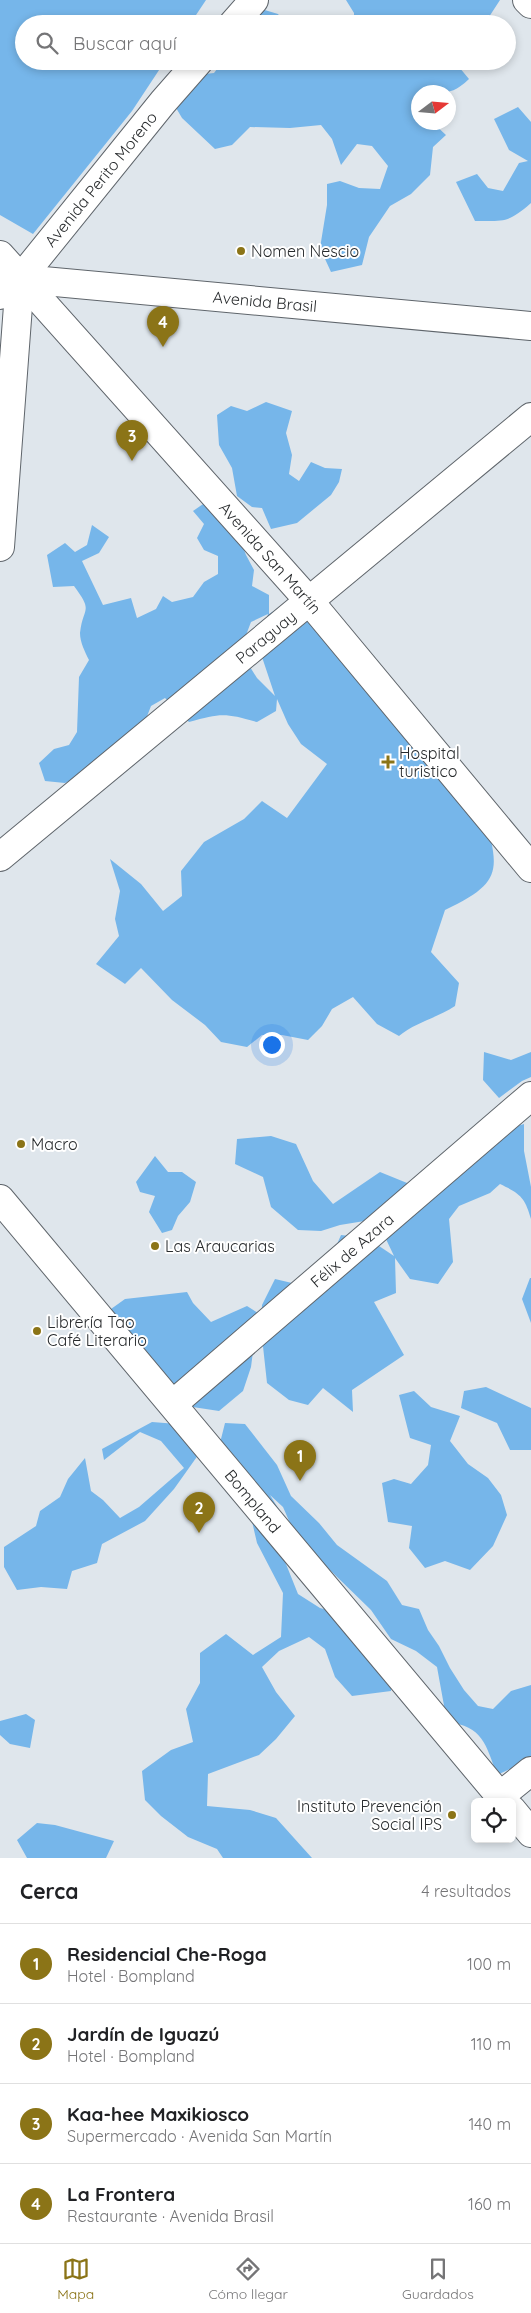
<!DOCTYPE html>
<html lang="es">
<meta charset="utf-8">
<style>
body{margin:0;font-family:Quicksand,sans-serif;background:#f2f2f2;color:#202124}
.controls{position:absolute;right:15px;bottom:15px;display:grid;overflow:hidden;border-radius:8px;box-shadow:0 2px 8px #0003}
.controls button{width:45px;height:45px;display:grid;place-items:center;padding:0;border:0;border-bottom:1px solid #e0e0e0;background:#fff;color:#202124;font:25px sans-serif}
.compass{position:absolute;left:411px;top:85px;width:45px;height:45px;border-radius:50%;background:#fff;box-shadow:0 2px 8px #0003;rotate:74deg}
.you{position:absolute;left:271px;top:1044px;width:18px;height:18px;margin:-12px;border:4px solid #fff;border-radius:50%;background:#1a73e8;box-shadow:0 0 0 8px #1a73e833}
.badge{display:grid;place-items:center;width:32px;height:32px;border-radius:50%;background:#8b7417;color:#fff;font-size:16px;font-weight:700}
.pin{position:absolute;translate:-50% -41px;filter:drop-shadow(0 1px 2px #0008)}
.pin::after{content:'';position:absolute;top:26px;width:18px;height:15px;background:inherit;clip-path:polygon(0 0,100% 0,50% 100%)}
.list{margin:0;padding:0;list-style:none}
h2{display:flex;justify-content:space-between;align-items:center;height:65px;margin:0;padding:0 20px;font-size:21px}
h2 small{font-size:16px;font-weight:400;color:#757577}
.list li{display:grid;grid-template-columns:32px 1fr auto;gap:15px;align-items:center;box-sizing:border-box;height:80px;padding:0 20px;border-top:1px solid #e0e0e0}
.list b{display:block;font-size:19px;white-space:nowrap}
.list p{margin:0;font-size:16px;white-space:nowrap;color:#757577}
.list em{font-size:16px;font-style:normal;color:#757577}
.icon{flex:none;width:28px;height:28px;fill:none;stroke:currentColor;stroke-width:2;stroke-linecap:round;stroke-linejoin:round}
.map{position:relative;flex:none;width:531px;height:1858px;overflow:hidden}
.search{position:absolute;background:#fff;box-shadow:0 2px 8px #0003;left:15px;right:15px;top:15px;height:55px;display:flex;align-items:center;gap:12px;box-sizing:border-box;padding:0 18px;border-radius:28px;color:#757577;font-size:19px}
.sheet{height:385px;background:#fff}
nav{display:flex;justify-content:space-around;align-items:center;box-sizing:border-box;height:70px;border-top:1px solid #e0e0e0;background:#fff;font-size:14px;color:#757577}
nav a{display:grid;justify-items:center;gap:2px}
nav .on{color:#8b7417}
.map>svg:first-child{display:block}
.forest{fill:#76b6ea;fill-rule:evenodd}
.lines{fill:none;stroke-linecap:round;stroke-linejoin:round}
.minor-casing{stroke:#5f656b;stroke-width:30}
.major-casing{stroke:#5f656b;stroke-width:30}
.minor{stroke:#fff;stroke-width:28}
.major{stroke:#fff;stroke-width:28}
.poi-dot{fill:#8b7417;stroke:#fff;stroke-width:2}
.labels{text-anchor:middle;stroke-width:4;stroke-linejoin:round;paint-order:stroke}
.street-label{font-size:16px;fill:#282b2d;stroke:#fff}
.poi-label{font-size:16px;fill:#282b2d;stroke:#fff;text-anchor:start}
</style>
<div class="map">
<svg width="531" height="1858" viewBox="0 0 531 1858">
<rect width="100%" height="100%" fill="#dfe6ec"/>
<!-- forest -->
<path class="forest" d="M0,0H206L190,24H24V61H165L132,111L33,234L0,215Z
M346,0H500L487,20L481,24H354V13Z
M258,8L278,14L285,24H234Z
M223,61H317L320,65L334,61H454L469,79C450,97 443,92 418,92V122L433,123L446,135L433,147L430,175L411,194L390,206L369,237L362,265L331,272L320,248L327,205V184L340,181L359,188L380,189L388,166L372,146L357,144L341,165L332,139L321,125L290,128L250,127L232,145L215,149L182,118L169,96L186,76L214,73Z
M518,107L531,122V203C508,223 505,221 475,221L456,182L477,174L488,188L503,191L519,163L528,161L509,150L494,119Z
M266,402L292,411L286,433L292,455L289,474L299,481L311,462L325,468L342,469L339,482L331,495L297,523L271,529L262,508L252,507L237,496L232,468L219,445L217,415L231,406L247,411Z
M206,502L237,531L246,555L254,570L252,586L269,595V614L290,601L313,627L338,636L438,757L437,777L465,804L484,812C499,870 504,882 445,910L431,952L459,983L455,1006C437,1018 416,1022 399,1036L377,1024L353,997L332,1009L322,1026L308,1040L282,1035H262L247,1047L221,1042L205,1025L172,1000L141,968L125,984L96,964L119,936L115,919L120,891L110,859L141,884L163,911L182,896L181,871L204,842L244,819L262,801L287,818L327,764L301,744L288,724L277,699L276,711L257,722C225,713 221,713 189,722L165,698L151,706L146,719L83,774L65,783L45,781L39,763L54,749L69,745L77,732L79,677L89,660C85,652 80,642 80,633C83,606 94,613 74,586L53,587L47,555L65,543L75,552L87,545L92,525L109,537L99,553L82,561L103,605L131,598L137,618L156,609L163,596L172,602L193,597L204,582L218,574V556L204,550L197,538L204,524L193,511ZM268,614L258,645L275,696L257,678L240,651L251,622Z
M484,1052L511,1060L531,1052V1077L522,1081L499,1098L483,1080Z
M524,1124V1151L531,1187V1219C525,1198 521,1194 500,1184L490,1193L459,1206L449,1219L453,1262L438,1284L410,1279L395,1258L396,1293L374,1302L404,1355L352,1390L353,1412L323,1388L308,1405L289,1400L267,1383L261,1328L262,1305L275,1279L309,1287L331,1258L341,1235L367,1238L394,1256L385,1237L389,1217L340,1225L321,1231L298,1230L271,1207L263,1177L235,1164L237,1139L271,1136L296,1144L313,1181L333,1204L380,1172L412,1185L504,1130Z
M155,1156L168,1172H182L196,1182L190,1202L178,1216L172,1230L162,1233L149,1212L155,1196L140,1192L136,1182Z
M530,1278H531V1323L522,1299Z
M187,1292L193,1303L211,1322L247,1306L258,1313L251,1367L243,1391L219,1411L173,1404L158,1366L131,1354L111,1309L125,1299Z
M486,1387L531,1408V1450H510L497,1423L461,1408L464,1391Z
M414,1391L431,1407L460,1416L450,1441L468,1464L488,1478L501,1495L507,1515L493,1546L470,1570L445,1561L425,1568L409,1548L412,1526L388,1522L382,1483L394,1479L411,1484L428,1465L431,1445L410,1438L399,1395Z
M152,1422L190,1425L206,1444L174,1489L145,1521L102,1544L97,1563L72,1571L67,1589L41,1587L17,1590L4,1567V1547L36,1526L40,1511L60,1497L68,1479L85,1458L91,1491L103,1500L120,1518L139,1507L184,1468L161,1441L140,1432L104,1460L102,1449Z
M225,1423L245,1424L277,1465L291,1496L319,1523L337,1545L387,1581L402,1605L419,1609L428,1630L439,1646L450,1668L464,1690L478,1706L493,1709L511,1691L531,1685V1764L510,1769L497,1775C486,1745 483,1726 447,1722L437,1667L416,1651L391,1639L371,1610L296,1537L283,1507L270,1495L286,1521L282,1554L298,1594L320,1608L350,1616L391,1665V1691L352,1696L335,1677L325,1649L309,1637L279,1651L262,1667L276,1692L295,1716L276,1739L259,1755L208,1774L207,1806L250,1810L276,1818L312,1858H223L217,1849L188,1837L161,1816L145,1800L142,1771L171,1750L193,1742L186,1709L200,1683V1653L226,1634L253,1655L281,1637L283,1593L257,1543L251,1517L227,1493L236,1480L256,1483L240,1468L220,1443Z
M26,1714L35,1720L30,1748L10,1744L0,1735V1721Z
M37,1823L55,1825L114,1841L106,1858H27L17,1840Z"/>
<g class="lines">
<!-- minor casing -->
<g class="minor-casing">
<g id="minor">
<path d="M527,0L531,4"/>
<path id="s1" d="M0,277L531,326"/>
<path id="s2" d="M0,857L531,417"/>
<path id="s3" d="M0,1199L505,1802"/>
<path id="s4" d="M173,1404L531,1096"/>
<path d="M500,1796L531,1771"/>
<path d="M512,1810L531,1833"/>
</g>
</g>
<!-- major casing -->
<g class="major-casing">
<g id="major">
<path d="M233,24L254,0"/>
<path id="s5" d="M0,255L310,602L531,868"/>
<path id="s6" d="M0,295L20,279L163,102L199,61"/>
<path d="M0,547L20,279"/>
</g>
</g>
<!-- minor -->
<use href="#minor" class="minor"/>
<!-- major -->
<use href="#major" class="major"/>
</g>
<!-- markers -->
<g class="poi-dot">
<circle cx="241" cy="251" r="5"/>
<path d="M385.5 754.5h5v5h5v5h-5v5h-5v-5h-5v-5h5z"/>
<circle cx="21" cy="1144" r="5"/>
<circle cx="155" cy="1246" r="5"/>
<circle cx="37" cy="1331" r="5"/>
<circle cx="452" cy="1815" r="5"/>
</g>
<g class="labels">
<!-- street labels -->
<g class="street-label">
<text dy="6" stroke="none"><textPath href="#s6" startOffset="154">Avenida Perito Moreno</textPath></text>
<text dy="6" stroke="none"><textPath href="#s1" startOffset="266">Avenida Brasil</textPath></text>
<text dy="6" stroke="none"><textPath href="#s5" startOffset="406">Avenida San Martín</textPath></text>
<text dy="6" stroke="none"><textPath href="#s2" startOffset="345">Paraguay</textPath></text>
<text dy="6" stroke="none"><textPath href="#s4" startOffset="236">Félix de Azara</textPath></text>
<text dy="6" stroke="none"><textPath href="#s3" startOffset="394">Bompland</textPath></text>
</g>
<!-- poi labels -->
<g class="poi-label">
<text x="251" y="257">Nomen Nescio</text>
<text x="399" y="759">Hospital<tspan x="399" dy="18">turistico</tspan></text>
<text x="31" y="1150">Macro</text>
<text x="165" y="1252">Las Araucarias</text>
<text x="47" y="1328">Librería Tao<tspan x="47" dy="18">Café Literario</tspan></text>
<text x="442" y="1812" text-anchor="end">Instituto Prevención<tspan x="442" dy="18">Social IPS</tspan></text>
</g>
</g>
</svg>
<div class="controls">
<button><svg class="icon" aria-label="locate" viewBox="0 0 24 24"><circle cx="12" cy="12" r="6"/><path d="M12 2v4M12 18v4M2 12h4M18 12h4"/></svg></button>
</div>
<svg class="compass" viewBox="-18 -18 36 36"><path d="M0-13l5 13h-10z" fill="#e53935"/><path d="M0 13l5-13h-10z" fill="#757577"/></svg>
<div class="you"></div>
<div class="pin badge" style="left:300px;top:1481px">1</div>
<div class="pin badge" style="left:199px;top:1533px">2</div>
<div class="pin badge" style="left:132px;top:461px">3</div>
<div class="pin badge" style="left:163px;top:347px">4</div>
<div class="search"><svg class="icon" aria-label="search" viewBox="0 0 24 24"><circle cx="10" cy="10" r="6"/><path d="M15 15l6 6"/></svg>Buscar aquí</div>
</div>
<section class="sheet">
<h2>Cerca<small>4 resultados</small></h2>
<ul class="list">
<li><span class="badge">1</span><div><b>Residencial Che-Roga</b><p>Hotel · Bompland</p></div><em>100 m</em></li>
<li><span class="badge">2</span><div><b>Jardín de Iguazú</b><p>Hotel · Bompland</p></div><em>110 m</em></li>
<li><span class="badge">3</span><div><b>Kaa-hee Maxikiosco</b><p>Supermercado · Avenida San Martín</p></div><em>140 m</em></li>
<li><span class="badge">4</span><div><b>La Frontera</b><p>Restaurante · Avenida Brasil</p></div><em>160 m</em></li>
</ul>
</section>
<nav>
<a class="on"><svg class="icon" aria-label="map" viewBox="0 0 24 24"><path d="M3 6l6-2 6 2 6-2v14l-6 2-6-2-6 2zM9 4v14M15 6v14"/></svg>Mapa</a>
<a><svg class="icon" aria-label="directions" viewBox="0 0 24 24"><path d="M12 3l9 9-9 9-9-9zM9 14v-3h6M13 9l2 2-2 2"/></svg>Cómo llegar</a>
<a><svg class="icon" aria-label="saved" viewBox="0 0 24 24"><path d="M7 4h10v16l-5-4-5 4z"/></svg>Guardados</a>
</nav>
